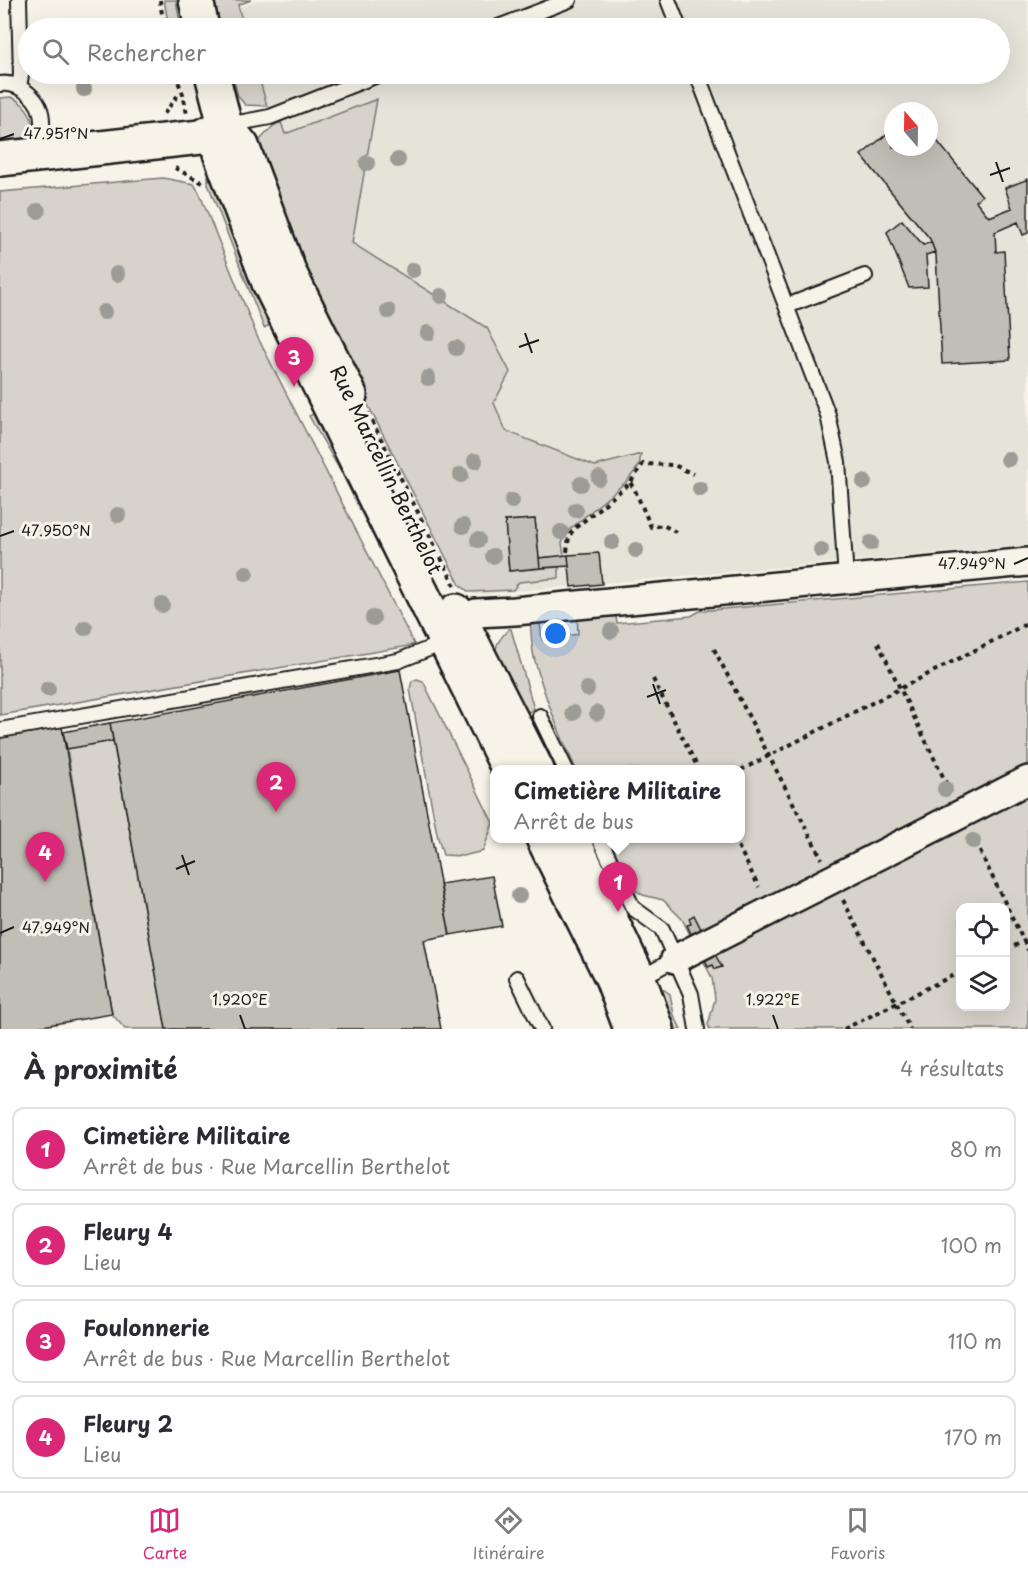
<!DOCTYPE html>
<html lang="fr">
<meta charset="utf-8">
<style>
body{margin:0;font-family:"Playpen Sans",sans-serif;background:#f2f2f3;color:#2b2b33}
.controls{position:absolute;right:18px;bottom:18px;display:grid;overflow:hidden;border-radius:12px;box-shadow:0 6px 24px #0002}
.controls button{width:54px;height:54px;display:grid;place-items:center;padding:0;border:0;border-bottom:2px solid #e1e1e2;background:#fff;color:#2b2b33;font:30px sans-serif}
.compass{position:absolute;left:884px;top:102px;width:54px;height:54px;border-radius:50%;background:#fff;box-shadow:0 6px 24px #0002;rotate:340deg}
.you{position:absolute;left:556px;top:634px;width:21px;height:21px;margin:-15px;border:4px solid #fff;border-radius:50%;background:#1a73e8;box-shadow:0 0 0 9px #1a73e833}
.badge{display:grid;place-items:center;width:39px;height:39px;border-radius:50%;background:#db2777;color:#fff;font-size:20px;font-weight:700}
.pin{position:absolute;translate:-50% -50px;filter:drop-shadow(0 2px 3px #0008)}
.pin::after{content:'';position:absolute;top:32px;width:21px;height:18px;background:inherit;clip-path:polygon(0 0,100% 0,50% 100%)}
.popup{position:absolute;left:490px;top:765px;width:255px;height:78px;box-sizing:border-box;display:grid;place-content:center;border-radius:12px;background:#fff;filter:drop-shadow(0 2px 4px #0005);font-size:20px;white-space:nowrap;color:#7c7c81}
.popup b{font-size:22px;color:#2b2b33}
.popup::after{content:'';position:absolute;left:50%;top:100%;margin-left:-12px;border:12px solid transparent;border-top-color:#fff}
.list{margin:0;padding:0;list-style:none}
h2{display:flex;justify-content:space-between;align-items:center;height:78px;margin:0;padding:0 24px;font-size:26px}
h2 small{font-size:20px;font-weight:400;color:#7c7c81}
.list li{display:grid;grid-template-columns:39px 1fr auto;gap:18px;align-items:center;box-sizing:border-box;height:84px;margin:0 12px 12px;padding:0 12px;border:2px solid #e1e1e2;border-radius:12px}
.list b{display:block;font-size:22px;white-space:nowrap}
.list p{margin:0;font-size:20px;white-space:nowrap;color:#7c7c81}
.list em{font-size:20px;font-style:normal;color:#7c7c81}
.icon{flex:none;width:33px;height:33px;fill:none;stroke:currentColor;stroke-width:2;stroke-linecap:round;stroke-linejoin:round}
.map{position:relative;flex:none;width:1028px;height:1029px;overflow:hidden}
.search{position:absolute;background:#fff;box-shadow:0 6px 24px #0002;left:18px;right:18px;top:18px;height:66px;display:flex;align-items:center;gap:15px;box-sizing:border-box;padding:0 21px;border-radius:33px;color:#7c7c81;font-size:22px}
.sheet{height:462px;background:#fff}
nav{display:flex;justify-content:space-around;align-items:center;box-sizing:border-box;height:84px;border-top:2px solid #e1e1e2;background:#fff;font-size:16px;color:#7c7c81}
nav a{display:grid;justify-items:center;gap:3px}
nav .on{color:#db2777}
.map>svg:first-child{display:block}
.built{fill:#e6e3d9;fill-rule:evenodd}
.green{fill:#d7d3cb;stroke:#7a7874;stroke-width:1.5;fill-rule:evenodd}
.building{fill:#c0beb5;stroke:#1c1c1c;stroke-width:1.5}
.lines{fill:none;stroke-linecap:round;stroke-linejoin:round}
.lane-casing{stroke:#1c1c1c;stroke-width:18}
.street-casing{stroke:#1c1c1c;stroke-width:32}
.secondary-casing{stroke:#1c1c1c;stroke-width:38}
.path{stroke:#1c1c1c;stroke-width:4;stroke-dasharray:4.5 4.5;stroke-linecap:butt}
.lane{stroke:#f7f3e8;stroke-width:14}
.street{stroke:#f7f3e8;stroke-width:27}
.secondary{stroke:#f7f3e8;stroke-width:33}
.tree{fill:#9d9b95}
.ticks{fill:none;stroke:#1c1c1c;stroke-width:2}
.labels{text-anchor:middle;stroke-width:6;stroke-linejoin:round;paint-order:stroke}
.street-label{font-size:20px;fill:#1c1c1c;stroke:#f7f3e8}
.ticks-label{font-size:15px;text-anchor:middle;fill:#1c1c1c;stroke:#f7f3e8;stroke-width:6;stroke-linejoin:round;paint-order:stroke}
</style>
<div class="map">
<svg width="1028" height="1029" viewBox="0 0 1028 1029">
<rect width="100%" height="100%" fill="#f7f3e8"/>
<filter id="ink" filterUnits="userSpaceOnUse"><feTurbulence type="fractalNoise" baseFrequency=".0167" numOctaves="2"/><feDisplacementMap in="SourceGraphic" scale="12" xChannelSelector="R" yChannelSelector="G"/><feConvolveMatrix kernelMatrix="1 2 1 2 8 2 1 2 1" color-interpolation-filters="sRGB"/></filter>
<g filter="url(#ink)">
<!-- built -->
<path class="built" d="M258,0H1028V545L474,595L462,566L297,208L258,74H1000V28H244L238,8ZM893,111H929V147H893Z"/>
<!-- green -->
<path class="green" d="M164,0H176L181,28H169Z
M214,0H251L238,5L244,28H221Z
M232,74H258L267,106L245,105L238,96Z
M11,97C30,104 43,132 20,144C15,146 6,146 0,147V98Z
M377,99L352,243L487,328L510,372L494,403L506,431L595,466L641,454L639,466L627,481L569,530L562,543L564,556L539,558L535,519L505,521L509,571L559,567V578L519,582L513,590L469,592L460,585L321,313L258,142L273,126L281,122L285,134Z
M208,177L222,196L264,298L270,325L264,328L208,184Z
M163,178L194,184L199,192L257,336L414,644L409,646L0,715V192Z
M317,412L433,633L425,639L342,474L309,416Z
M1028,582V1029H710L708,1025L715,999L712,978L682,919L663,900L643,895L631,887L608,839L741,838V770L576,769C559,733 544,696 534,657C531,644 531,629 530,615H539L542,640L578,634L577,614L615,611L617,623L691,616L700,611ZM960,908H1006V1006H960Z
M509,629H511L534,709L521,716C513,701 494,665 496,649C497,641 504,634 509,629Z
M417,679L423,681L493,823L483,851L463,856L443,855L437,834L410,689L412,681Z
M113,741L166,1029H125L112,1014L67,749Z
M663,989L670,994L674,1015L681,1029H670L658,990Z"/>
<!-- building -->
<path class="building" d="M893,129V147H929V131L982,196L976,201L989,217L1012,208L1005,188L1028,179V233L1023,235L1018,222L995,232L996,252L1004,251L1010,360L942,364L936,255L930,239L861,155Z
M902,220L923,245L931,242L935,252L926,255L928,287L909,288L887,232Z
M535,519L540,568L509,571L505,521Z
M599,553L602,584L571,587L568,555Z
M568,555L569,566L540,568L539,558Z
M400,670L450,935L424,940L441,1029H166L110,723Z
M110,723L113,741L67,749L63,732Z
M62,727L112,1014L25,1029H0V738Z
M492,876L502,926L450,935L440,884Z
M694,915L703,933L693,938L687,925L691,924L689,918Z
M713,951L722,967L715,969L713,965L708,967L704,956Z"/>
<g class="lines">
<!-- lane casing -->
<g class="lane-casing">
<path id="lane" d="M668,0L679,28
M496,28L569,0
M697,74L828,415L838,462L846,579
M0,84C20,81 42,100 42,121C43,126 40,131 40,135C40,142 42,148 42,155
M19,87L21,75L19,0
M227,125L270,117L380,74
M787,306L865,276
M540,716L566,770
M0,730L398,661L446,642
M599,838L633,908L662,929L691,994L697,1029
M517,978L542,1029
M639,979L675,959"/>
</g>
<!-- street casing -->
<g class="street-casing">
<path id="street" d="M461,621L476,613L515,611L1028,562
M675,959L1028,780"/>
</g>
<!-- secondary casing -->
<g class="secondary-casing">
<path id="secondary" d="M196,0L202,28
M212,74L225,125L220,153L269,283L509,770
M225,125L242,146L290,274L350,395
M0,159L201,137L225,125
M456,611L537,770
M543,838L612,978L631,1029
M572,838L639,979L657,1029"/>
</g>
<!-- path -->
<path class="path" d="M160,0L164,28
M175,74L183,94L187,114
M164,114L178,95
M175,168L203,183
M368,413L455,586
M630,483L634,488L651,527L663,525L676,532
M567,552L569,536L574,529L630,483L643,464L674,465L693,474
M878,643L951,793
M714,649L822,859
M653,679L699,770
M741,770L1028,623
M972,835L1028,950
M734,838L759,887
M843,900L910,1029
M1006,950L1028,939
M844,1029L960,972"/>
<!-- lane -->
<use href="#lane" class="lane"/>
<!-- street -->
<use href="#street" class="street"/>
<!-- secondary -->
<use href="#secondary" class="secondary"/>
</g>
<!-- trees -->
<g class="tree">
<circle cx="84" cy="89" r="8"/>
<circle cx="398" cy="160" r="8"/>
<circle cx="367" cy="163" r="8"/>
<circle cx="38" cy="211" r="8"/>
<circle cx="413" cy="270" r="8"/>
<circle cx="117" cy="274" r="8"/>
<circle cx="441" cy="296" r="8"/>
<circle cx="388" cy="311" r="8"/>
<circle cx="104" cy="312" r="8"/>
<circle cx="428" cy="333" r="8"/>
<circle cx="456" cy="348" r="8"/>
<circle cx="428" cy="378" r="8"/>
<circle cx="1008" cy="459" r="8"/>
<circle cx="475" cy="461" r="8"/>
<circle cx="461" cy="475" r="8"/>
<circle cx="599" cy="478" r="8"/>
<circle cx="864" cy="482" r="8"/>
<circle cx="581" cy="484" r="8"/>
<circle cx="700" cy="489" r="8"/>
<circle cx="512" cy="501" r="8"/>
<circle cx="576" cy="510" r="8"/>
<circle cx="118" cy="515" r="8"/>
<circle cx="463" cy="526" r="8"/>
<circle cx="561" cy="532" r="8"/>
<circle cx="478" cy="540" r="8"/>
<circle cx="612" cy="542" r="8"/>
<circle cx="871" cy="543" r="8"/>
<circle cx="636" cy="550" r="8"/>
<circle cx="821" cy="550" r="8"/>
<circle cx="493" cy="556" r="8"/>
<circle cx="246" cy="573" r="8"/>
<circle cx="162" cy="605" r="8"/>
<circle cx="373" cy="618" r="8"/>
<circle cx="85" cy="628" r="8"/>
<circle cx="611" cy="631" r="8"/>
<circle cx="48" cy="689" r="8"/>
<circle cx="587" cy="689" r="8"/>
<circle cx="573" cy="713" r="8"/>
<circle cx="597" cy="713" r="8"/>
<circle cx="945" cy="789" r="8"/>
<circle cx="973" cy="841" r="8"/>
<circle cx="519" cy="896" r="8"/>
</g>
</g>
<!-- ticks -->
<path class="ticks" d="M0,139L14,134M996,162L1003,182M990,175L1010,168M525,333L532,353M519,347L539,340M0,536L14,531M1014,564L1028,558M653,684L660,704M647,697L666,690M182,855L189,875M176,869L195,861M0,933L14,927M240,1015L245,1029M773,1015L778,1029"/>
<g class="labels">
<!-- street labels -->
<g class="street-label">
<text transform="translate(386 470) rotate(64)" y="7">Rue Marcellin Berthelot</text>
</g>
</g>
<g class="ticks-label">
<text x="56" y="139">47.951°N</text>
<text x="56" y="536">47.950°N</text>
<text x="972" y="569">47.949°N</text>
<text x="56" y="933">47.949°N</text>
<text x="240" y="1005">1.920°E</text>
<text x="773" y="1005">1.922°E</text>
</g>
</svg>
<div class="controls">
<button><svg class="icon" aria-label="locate" viewBox="0 0 24 24"><circle cx="12" cy="12" r="6"/><path d="M12 2v4M12 18v4M2 12h4M18 12h4"/></svg></button>
<button><svg class="icon" aria-label="layers" viewBox="0 0 24 24"><path d="M12 4l9 5-9 5-9-5zM3 14l9 5 9-5"/></svg></button>
</div>
<svg class="compass" viewBox="-18 -18 36 36"><path d="M0-13l5 13h-10z" fill="#e53935"/><path d="M0 13l5-13h-10z" fill="#7c7c81"/></svg>
<div class="you"></div>
<div class="pin badge" style="left:618px;top:912px">1</div>
<div class="popup"><b>Cimetière Militaire</b>Arrêt de bus</div>
<div class="pin badge" style="left:276px;top:812px">2</div>
<div class="pin badge" style="left:294px;top:387px">3</div>
<div class="pin badge" style="left:45px;top:882px">4</div>
<div class="search"><svg class="icon" aria-label="search" viewBox="0 0 24 24"><circle cx="10" cy="10" r="6"/><path d="M15 15l6 6"/></svg>Rechercher</div>
</div>
<section class="sheet">
<h2>À proximité<small>4 résultats</small></h2>
<ul class="list">
<li><span class="badge">1</span><div><b>Cimetière Militaire</b><p>Arrêt de bus · Rue Marcellin Berthelot</p></div><em>80 m</em></li>
<li><span class="badge">2</span><div><b>Fleury 4</b><p>Lieu</p></div><em>100 m</em></li>
<li><span class="badge">3</span><div><b>Foulonnerie</b><p>Arrêt de bus · Rue Marcellin Berthelot</p></div><em>110 m</em></li>
<li><span class="badge">4</span><div><b>Fleury 2</b><p>Lieu</p></div><em>170 m</em></li>
</ul>
</section>
<nav>
<a class="on"><svg class="icon" aria-label="map" viewBox="0 0 24 24"><path d="M3 6l6-2 6 2 6-2v14l-6 2-6-2-6 2zM9 4v14M15 6v14"/></svg>Carte</a>
<a><svg class="icon" aria-label="directions" viewBox="0 0 24 24"><path d="M12 3l9 9-9 9-9-9zM9 14v-3h6M13 9l2 2-2 2"/></svg>Itinéraire</a>
<a><svg class="icon" aria-label="saved" viewBox="0 0 24 24"><path d="M7 4h10v16l-5-4-5 4z"/></svg>Favoris</a>
</nav>
